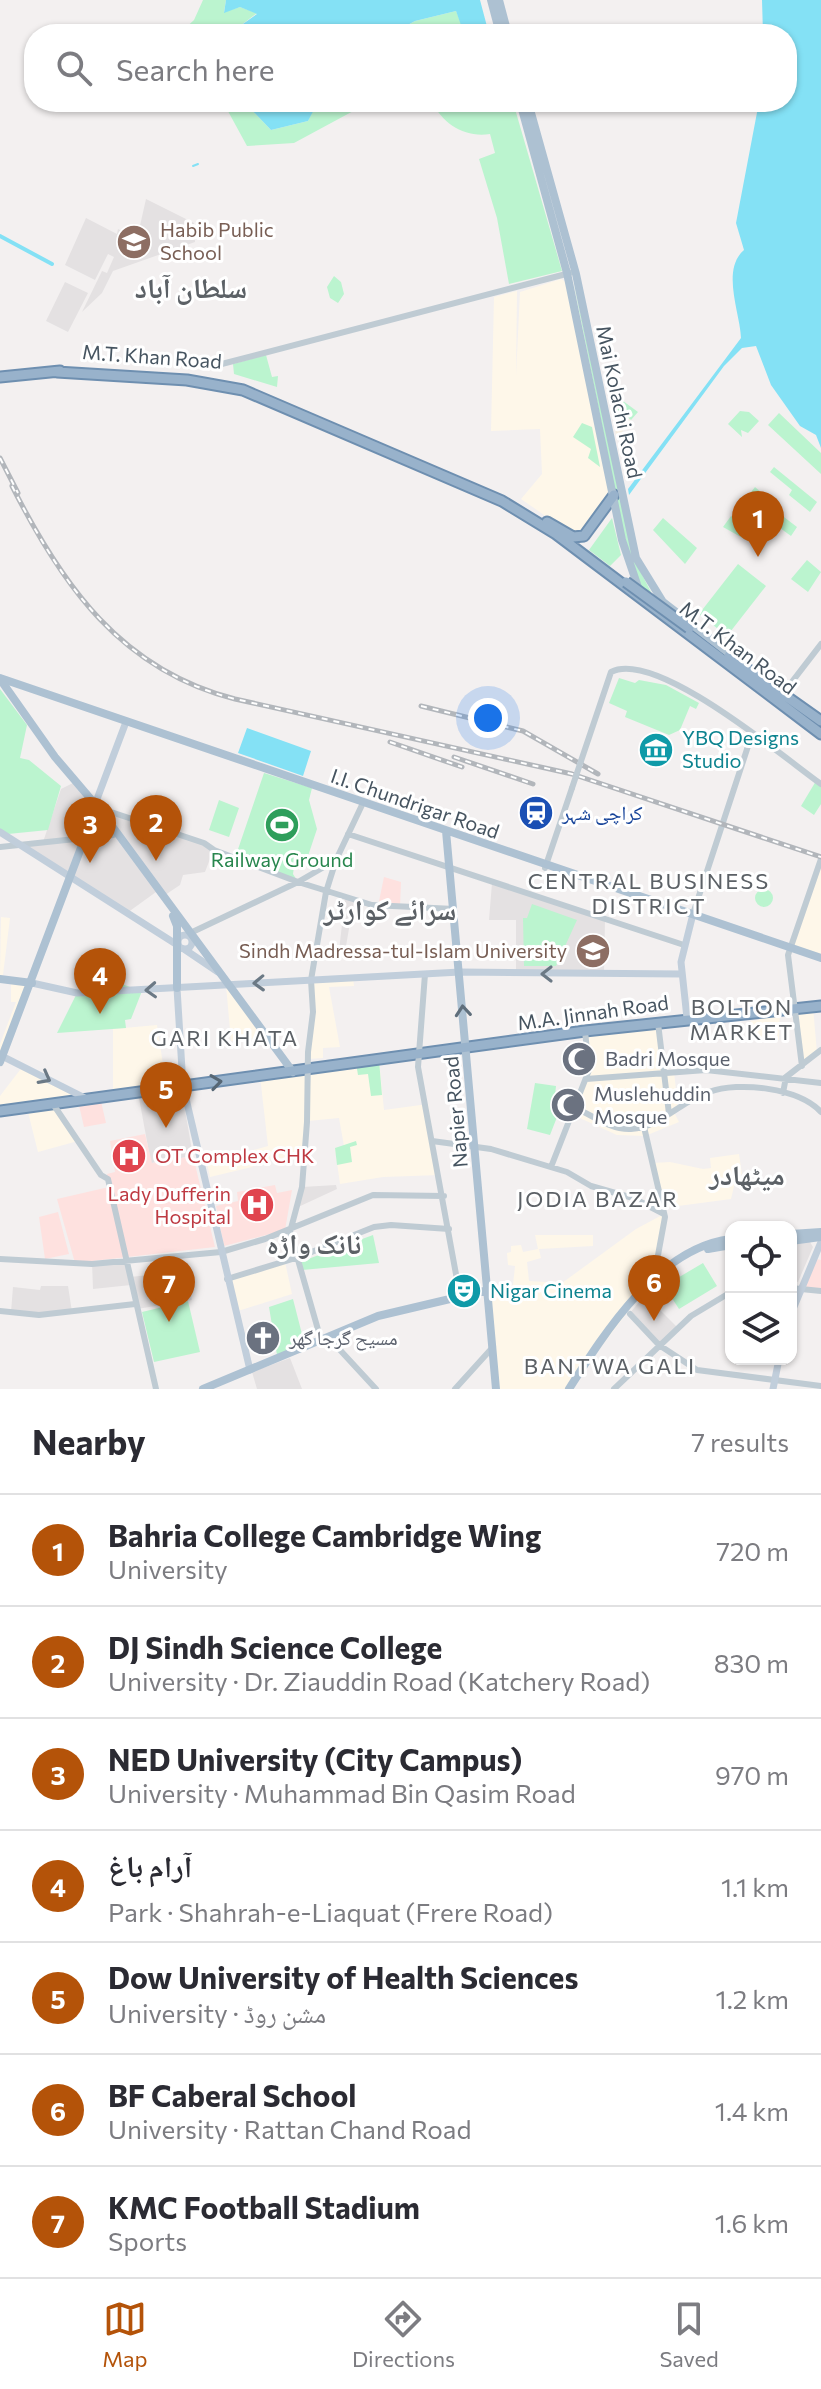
<!DOCTYPE html>
<meta charset="utf-8">
<style>
body{margin:0;font-family:Commissioner,"Noto Naskh Arabic",sans-serif;background:#f7f7f7;color:#2b2b33}
.controls{position:absolute;right:24px;bottom:24px;display:grid;overflow:hidden;border-radius:16px;box-shadow:0 2px 6px #0004}
.controls button{width:72px;height:72px;display:grid;place-items:center;padding:0;border:0;border-bottom:2px solid #e1e1e2;background:#fff;color:#2b2b33;font:40px sans-serif}
.you{position:absolute;left:488px;top:718px;width:28px;height:28px;margin:-20px;border:6px solid #fff;border-radius:50%;background:#1a73e8;box-shadow:0 0 0 12px #1a73e833}
.badge{display:grid;place-items:center;width:52px;height:52px;border-radius:50%;background:#b45309;color:#fff;font-size:26px;font-weight:700}
.pin{position:absolute;translate:-50% -66px;filter:drop-shadow(0 2px 4px #0008)}
.pin::after{content:'';position:absolute;top:42px;width:28px;height:24px;background:inherit;clip-path:polygon(0 0,100% 0,50% 100%)}
.list{margin:0;padding:0;list-style:none}
h2{display:flex;justify-content:space-between;align-items:center;height:104px;margin:0;padding:0 32px;font-size:34px}
h2 small{font-size:26px;font-weight:400;color:#7c7c81}
.list li{display:grid;grid-template-columns:52px 1fr auto;gap:24px;align-items:center;box-sizing:border-box;height:112px;padding:0 32px;border-top:2px solid #e1e1e2}
.list b{display:block;font-size:30px;white-space:nowrap}
.list p{margin:0;font-size:26px;white-space:nowrap;color:#7c7c81}
.list em{font-size:26px;font-style:normal;color:#7c7c81}
.icon{flex:none;width:44px;height:44px;fill:none;stroke:currentColor;stroke-width:2;stroke-linecap:round;stroke-linejoin:round}
.map{position:relative;flex:none;width:821px;height:1389px;overflow:hidden}
.search{position:absolute;background:#fff;box-shadow:0 2px 6px #0004;left:24px;right:24px;top:24px;height:88px;display:flex;align-items:center;gap:20px;box-sizing:border-box;padding:0 28px;border-radius:32px;color:#7c7c81;font-size:30px}
.sheet{height:888px;background:#fff}
nav{display:flex;justify-content:space-around;align-items:center;box-sizing:border-box;height:112px;border-top:2px solid #e1e1e2;background:#fff;font-size:22px;color:#7c7c81}
nav a{display:grid;justify-items:center;gap:4px}
nav .on{color:#b45309}
.map>svg:first-child{display:block}
.commercial{fill:#fef7e9}
.education{fill:#e4e1e2}
.medical{fill:#fee1df}
.green{fill:#bbf4cf}
.sand{fill:#f5eee0}
.water{fill:#84e1f5}
.lines{fill:none;stroke-linecap:round;stroke-linejoin:round}
.stream{stroke:#84e1f5;stroke-width:2}
.canal{stroke:#84e1f5;stroke-width:4}
.trunk-casing{stroke:#6e8fb0;stroke-width:13}
.tertiary{stroke:#bfcbd3;stroke-width:6}
.secondary{stroke:#c1cedb;stroke-width:7}
.primary{stroke:#adc1d2;stroke-width:8}
.trunk{stroke:#98b2cb;stroke-width:9}
.rail-casing{stroke:#b2b6bb;stroke-width:5}
.rail{stroke:#fff;stroke-width:2;stroke-dasharray:6;stroke-linecap:butt}
.trunk-bridge-casing{stroke:#6e8fb0;stroke-width:13;stroke-linecap:butt}
.tertiary-bridge{stroke:#bfcbd3;stroke-width:6}
.trunk-bridge{stroke:#98b2cb;stroke-width:9}
.oneway{stroke:#6b7985}
.oneway2{stroke:#606f7c}
.oneway3{stroke:#566775}
.labels{text-anchor:middle;stroke-width:6;stroke-linejoin:round;paint-order:stroke}
.education-label{font-size:20px;fill:#785e54;stroke:#fff;text-anchor:start}
.street-label{font-size:20px;fill:#465460;stroke:#fff}
.culture-label{font-size:20px;fill:#0d838f;stroke:#fff;text-anchor:start}
.transit-label{font-size:20px;fill:#164399;stroke:#fff;text-anchor:start}
.leisure-label{font-size:20px;fill:#27864d;stroke:#fff}
.worship-label{font-size:20px;fill:#5b616d;stroke:#fff;text-anchor:start}
.health-label{font-size:20px;fill:#be3a42;stroke:#fff;text-anchor:start}
.neighbourhood-label{font-size:22px;letter-spacing:2px;fill:#5c6166;stroke:#fff}
.district-label{font-size:28px;font-weight:bold;fill:#5c6166;stroke:#fff}
</style>
<div class="map">
<svg width="821" height="1389" viewBox="0 0 821 1389">
<rect width="100%" height="100%" fill="#f3f0f0"/>
<!-- commercial -->
<path class="commercial" d="M561,279L566,282L610,496L582,535H573L521,499L542,474L540,429L491,431L494,297L517,291L516,376L520,292Z
M817,867L821,868V958L790,948Z
M1,917L10,918L3,975H0Z
M353,977L354,986L329,987L340,1047L323,1048V1058L308,1059L313,1016L311,980Z
M11,983L26,984L0,1055V1044L16,1002H11Z
M226,985L271,1042L253,1044L252,1038L231,1041Z
M813,1007L817,1053L802,1066L795,1008Z
M780,1010L779,1040L751,1037V1021L759,1020L757,1012Z
M658,1022L664,1071H674L678,1109L674,1112L679,1122L645,1136L617,1135L571,1114L589,1070L585,1031Z
M157,1025L166,1084L113,1095V1029Z
M379,1060L384,1110L428,1104L440,1175L383,1177L340,1184L335,1148L344,1146L339,1118L308,1121L311,1070Z
M23,1066L85,1099L54,1104L78,1141L38,1152L27,1108L0,1111V1096Z
M309,1070L304,1157L259,1161L252,1167L210,1177L207,1163L268,1146L260,1076Z
M739,1154L742,1174L736,1178L731,1199L663,1208L653,1163L670,1162L703,1169L711,1168L710,1158Z
M664,1214L656,1266L659,1271L569,1389H496L488,1289L513,1285L515,1266L508,1265L507,1253L511,1252V1246L521,1245L523,1252L538,1249L535,1235H593V1246L539,1249L541,1258L527,1262L529,1281L562,1283L636,1229Z
M285,1262L292,1294L235,1312L227,1279Z"/>
<!-- education -->
<path class="education" d="M146,199L194,223L195,242L113,271L102,293L82,312L102,271L107,273L114,257L108,254L95,280L65,265L86,218L117,234L118,229L128,234L119,250L132,256L147,236L139,230Z
M65,282L88,293L68,332L46,321Z
M73,783L94,807L85,837L113,835L109,813L211,845L213,851L205,872L183,875L180,885L171,891L161,898L156,892L127,913L19,845L43,842L61,789Z
M492,883L605,919L604,974H516V920H489Z
M345,898L354,900L346,946L339,951Z
M182,1093L193,1156L151,1163L139,1098Z
M336,1185L337,1189L296,1208L302,1187Z
M810,1242L813,1247L798,1282L791,1280V1243Z
M125,1258L130,1277L185,1271L192,1300L137,1309L131,1285L93,1289L92,1262Z
M41,1286H68L72,1312H11L13,1287L40,1290Z
M645,1295L678,1328L659,1345L629,1314Z
M290,1358L302,1389H257L252,1372Z"/>
<!-- medical -->
<path class="medical" d="M384,877L401,882L400,907L378,906Z
M100,1097L106,1123L84,1127L78,1101Z
M145,1134L152,1163L193,1156L215,1247L75,1263L57,1199L109,1187L107,1174L115,1172L110,1141Z
M275,1185L277,1193L292,1190L285,1230L224,1246L216,1206L238,1201L237,1192Z
M58,1212L69,1254L45,1259L39,1217Z
M816,1259L821,1260V1289L805,1288Z"/>
<!-- green -->
<path class="green" d="M203,0H226L224,12L240,7L257,13L240,26L221,24L210,34H179L194,20Z
M456,11L463,28L449,34H391L415,21Z
M223,102H244L271,130L308,121L317,102H370L294,143L247,146Z
M432,102H499L509,109L508,102H513L562,271L509,284L497,218L479,159L495,153L490,134C465,138 443,124 432,102Z
M334,276L341,282L344,294L338,303L330,298L327,287Z
M573,280L636,563L651,592L644,591L634,571L622,526Z
M266,355L272,377L278,376L277,387L234,374L233,364Z
M619,398L638,412L631,420L612,406Z
M740,411L749,412L759,421L748,433L741,430L742,437L728,424Z
M779,413L821,453V474L768,425Z
M582,423L592,427L600,467L588,458L591,449L573,437Z
M774,467L817,502L810,512L789,495L792,490L770,472Z
M755,487L775,504L766,518L744,501Z
M776,511L797,527L791,536L769,520Z
M731,516L754,533L748,541L723,527Z
M612,518L621,555L610,566L589,550Z
M663,518L697,548L685,564L653,530Z
M807,560L821,572L808,592L791,579Z
M738,564L766,586L727,636L699,614Z
M619,678L635,683L639,680L666,685L699,703L696,709L690,706L680,730L669,735L625,717L627,711L609,703Z
M0,689L27,725L20,758L29,760L61,786L48,830L8,834L0,829Z
M264,773L312,788L309,800L317,829L306,862L295,860L293,874L298,882L235,858Z
M816,781L821,784V804L814,815L801,806Z
M219,800L239,808L229,837L209,830Z
M755 898a9 9 0 1 1 18 0a9 9 0 1 1-18 0Z
M532,904L577,920L556,966H524L523,918H527Z
M104,978L142,991L131,1019L125,1020L126,1028L57,1033L77,993L104,992Z
M379,1060L382,1095L371,1096L368,1074L358,1075L356,1063Z
M535,1083L556,1086L554,1105L559,1112L550,1135L527,1129Z
M356,1141L357,1145L350,1147L352,1162L337,1165L335,1148Z
M373,1235L379,1263L302,1270L300,1262Z
M703,1263L717,1286L679,1309L664,1286Z
M293,1299L304,1342L277,1355L269,1307Z
M188,1301L200,1352L154,1362L142,1312Z"/>
<!-- sand -->
<path class="sand" d="M612,406L631,420L619,436L616,435Z"/>
<!-- water -->
<path class="water" d="M226,0H480L489,34H449L462,28L456,11L415,21L391,34L374,30L368,34H210L221,24L240,26L257,14L240,7L224,13Z
M762,0H821V448L816,435L800,426L771,385L756,346L742,348L724,366L629,495L628,489L741,338C740,312 721,270 744,250L736,223L759,102H787V34H763Z
M244,102H317V104L308,121L271,130Z
M247,728L311,751L303,776L238,753Z"/>
<g class="lines">
<!-- stream -->
<path class="stream" d="M193,166L198,164"/>
<!-- canal -->
<path class="canal" d="M0,236L52,264"/>
<!-- trunk casing -->
<g class="trunk-casing">
<path id="trunk" d="M57,372L187,380L243,390L502,501L556,534L821,734
M0,377L60,371
M547,522L573,537L584,536L614,495
M729,656L821,721
M0,1111L585,1031L821,1006"/>
</g>
<!-- tertiary -->
<path class="tertiary" d="M214,366L570,273
M788,687L821,644
M581,761L611,672C656,649 783,757 821,784
M96,807L204,843L214,850L298,882L372,905L454,909
M348,834L684,945
M0,847L113,835
M545,868L572,788
M692,917L752,734
M186,935L298,882L336,860
M425,974L418,1067L460,1296
M658,1023L669,1114
M802,1066L788,955L821,859
M586,1079L706,1070L821,1083
M783,1093L786,1077L821,1050
M53,1104L101,1175L108,1179L156,1389
M574,1107C591,1115 611,1130 631,1129C661,1127 681,1101 709,1092C739,1081 799,1088 821,1112
M644,1127L665,1217L656,1266L659,1271
M432,1141L491,1149L567,1172L591,1186L633,1198L664,1214
M551,1167L589,1070L585,1031
M0,1259L92,1264L221,1252L265,1239L373,1195L444,1196
M227,1279L299,1257L374,1227L391,1225L449,1229
M791,1288L821,1291
M0,1311L39,1315L135,1304
M630,1314L659,1345L697,1370L821,1386
M328,1337L376,1389
M321,1340L290,1232L302,1187L307,1122L308,1052L313,1012L311,980L326,892L336,860L362,805
M455,1389L493,1347
M614,1389L691,1316L731,1292"/>
<!-- secondary -->
<path class="secondary" d="M94,807L126,722
M0,832L179,946
M178 942a7 7 0 1 1 14 0a7 7 0 1 1-14 0Z
M184,949L218,972
M32,983L77,993L460,972L681,974
M177,988L183,1086L250,1370
M687,1018L681,962L692,918
M0,1055L87,1099
M791,1314L821,1242
M773,1389L779,1359"/>
<!-- primary -->
<path class="primary" d="M491,0L500,34
M499,0L508,34
M520,102L567,273L622,540L640,593
M528,102L576,274L636,558L663,602L734,657
M0,678L821,958
M0,679L55,757L101,811L293,1072
M91 823a7 7 0 1 1 14 0a7 7 0 1 1-14 0Z
M446,831L496,1389
M173,916L177,926V988
M0,979L32,983
M0,1062L90,824
M791,1234L821,1232
M791,1241L821,1237
M708,1249L731,1245
M203,1389L378,1316L488,1290
M569,1389C605,1332 659,1247 731,1239"/>
<!-- trunk -->
<use href="#trunk" class="trunk"/>
<!-- rail casing -->
<g class="rail-casing">
<path id="rail" d="M0,458L18,493
M12,486C62,585 121,670 235,699L572,774L821,857
M421,706L523,731L598,774
M390,742L462,767
M454,757L533,784"/>
</g>
<!-- rail -->
<use href="#rail" class="rail"/>
<!-- trunk-bridge casing -->
<g class="trunk-bridge-casing">
<path id="trunk-bridge" d="M626,582L689,628"/>
</g>
<!-- tertiary-bridge -->
<path class="tertiary-bridge" d="M572,788L581,761"/>
<!-- trunk-bridge -->
<use href="#trunk-bridge" class="trunk-bridge"/>
</g>
<!-- one-way arrows -->
<defs><path id="oneway-chevron" d="M-2-3.5L2.5 0L-2 3.5" fill="none" stroke-width="1.6" stroke-linecap="round" stroke-linejoin="round" transform="scale(2)"/></defs>
<g class="oneway">
<use href="#oneway-chevron" transform="translate(547 974) rotate(-180)"/>
<use href="#oneway-chevron" transform="translate(259 983) rotate(178)"/>
<use href="#oneway-chevron" transform="translate(151 990) rotate(177)"/>
<use href="#oneway-chevron" transform="translate(45 1078) rotate(28)"/>
</g>
<use class="oneway2" href="#oneway-chevron" transform="translate(463 1011) rotate(-95)"/>
<use class="oneway3" href="#oneway-chevron" transform="translate(216 1082) rotate(-8)"/>
<!-- icons -->
<defs>
<g id="school-disc" transform="scale(1.8)"><circle r="9.5" fill="#8d6e63" stroke="#fff"/><path d="M0-5L7-2L0 1L-7-2ZM-4 1L0 2.5L4 1V4Q0 6-4 4Z" fill="#fff"/></g>
<g id="museum-disc" transform="scale(1.8)"><circle r="9.5" fill="#0f9aa8" stroke="#fff"/><path d="M0-6L6-3V-2H-6V-3ZM-5-1h2V3h-2ZM-1-1h2V3h-2ZM3-1h2V3H3ZM-6 4H6V6H-6Z" fill="#fff"/></g>
<g id="station-disc" transform="scale(1.8)"><circle r="9.5" fill="#1a4fb4" stroke="#fff"/><path d="M-3-6H3Q5-6 5-4V2Q5 4 3 4L4.5 6H3L1.5 4h-3L-3 6H-4.5L-3 4Q-5 4-5 2V-4Q-5-6-3-6ZM-3.5-4v3h7v-3ZM-3.5 1v1.5H-2V1ZM2 1v1.5H3.5V1Z" fill="#fff"/></g>
<g id="stadium-disc" transform="scale(1.8)"><circle r="9.5" fill="#2e9e5b" stroke="#fff"/><path d="M0-5a6.5 5 0 1 0 0 10a6.5 5 0 1 0 0-10ZM-3.5-1.8h7v3.6h-7Z" fill="#fff"/></g>
<g id="university-disc" transform="scale(1.8)"><circle r="9.5" fill="#8d6e63" stroke="#fff"/><path d="M0-5L7-2L0 1L-7-2ZM-4 1L0 2.5L4 1V4Q0 6-4 4Z" fill="#fff"/></g>
<g id="mosque-disc" transform="scale(1.8)"><circle r="9.5" fill="#6b7280" stroke="#fff"/><path d="M3.5-4.9A6 6 0 1 0 3.5 4.9A5 5 0 1 1 3.5-4.9Z" fill="#fff"/></g>
<g id="hospital-disc" transform="scale(1.8)"><circle r="9.5" fill="#e0444e" stroke="#fff"/><path d="M-5-5h3v3.5h4V-5h3V5h-3V1.5h-4V5h-3Z" fill="#fff"/></g>
<g id="theatre-disc" transform="scale(1.8)"><circle r="9.5" fill="#0f9aa8" stroke="#fff"/><path d="M-5-5.5Q0-4 5-5.5V0Q5 5 0 6Q-5 5-5 0ZM-3.3-2.5H-1v1.5H-3.3ZM1-2.5H3.3v1.5H1ZM-2.8 1Q0 5.5 2.8 1Z" fill="#fff"/></g>
<g id="church-disc" transform="scale(1.8)"><circle r="9.5" fill="#6b7280" stroke="#fff"/><path d="M-1.2-6h2.4v3.5h3.3v2.4h-3.3V6h-2.4V-.1h-3.3v-2.4h3.3Z" fill="#fff"/></g>
</defs>
<g fill-rule="evenodd">
<use href="#school-disc" x="134" y="242"/>
<use href="#museum-disc" x="656" y="750"/>
<use href="#station-disc" x="536" y="813"/>
<use href="#stadium-disc" x="282" y="825"/>
<use href="#university-disc" x="593" y="951"/>
<use href="#mosque-disc" x="579" y="1059"/>
<use href="#mosque-disc" x="568" y="1105"/>
<use href="#hospital-disc" x="129" y="1156"/>
<use href="#hospital-disc" x="257" y="1205"/>
<use href="#theatre-disc" x="464" y="1291"/>
<use href="#church-disc" x="263" y="1338"/>
</g>
<g class="labels">
<!-- education labels -->
<g class="education-label">
<text x="160" y="237">Habib Public<tspan x="160" dy="23">School</tspan></text>
<text x="567" y="958" text-anchor="end">Sindh Madressa-tul-Islam University</text>
</g>
<!-- street labels -->
<g class="street-label">
<text transform="translate(152 357) rotate(4)" y="7">M.T. Khan Road</text>
<text transform="translate(619 402) rotate(78)" y="7">Mai Kolachi Road</text>
<text transform="translate(738 648) rotate(37)" y="7">M.T. Khan Road</text>
<text transform="translate(415 804) rotate(19)" y="7">I.I. Chundrigar Road</text>
<text transform="translate(593 1013) rotate(-8)" y="7">M.A. Jinnah Road</text>
<text transform="translate(456 1112) rotate(-95)" y="7">Napier Road</text>
</g>
<!-- culture labels -->
<g class="culture-label">
<text x="682" y="745">YBQ Designs<tspan x="682" dy="23">Studio</tspan></text>
<text x="490" y="1298">Nigar Cinema</text>
</g>
<!-- transit labels -->
<g class="transit-label">
<text x="562" y="820">کراچی شہر</text>
</g>
<!-- leisure labels -->
<g class="leisure-label">
<text x="282" y="867">Railway Ground</text>
</g>
<!-- worship labels -->
<g class="worship-label">
<text x="605" y="1066">Badri Mosque</text>
<text x="594" y="1101">Muslehuddin<tspan x="594" dy="23">Mosque</tspan></text>
<text x="289" y="1345">مسیح گرجا گھر</text>
</g>
<!-- health labels -->
<g class="health-label">
<text x="155" y="1163">OT Complex CHK</text>
<text x="231" y="1201" text-anchor="end">Lady Dufferin<tspan x="231" dy="23">Hospital</tspan></text>
</g>
<!-- neighbourhood labels -->
<g class="neighbourhood-label">
<text x="649" y="889">CENTRAL BUSINESS<tspan x="649" dy="25">DISTRICT</tspan></text>
<text x="742" y="1015">BOLTON<tspan x="742" dy="25">MARKET</tspan></text>
<text x="225" y="1046">GARI KHATA</text>
<text x="598" y="1207">JODIA BAZAR</text>
<text x="610" y="1374">BANTWA GALI</text>
</g>
<!-- district labels -->
<g class="district-label">
<text x="191" y="298">سلطان آباد</text>
<text x="390" y="920">سرائے کوارٹر</text>
<text x="747" y="1185">میٹھادر</text>
<text x="314" y="1254">نانک واڑہ</text>
</g>
</g>
</svg>
<div class="controls">
<button><svg class="icon" aria-label="locate" viewBox="0 0 24 24"><circle cx="12" cy="12" r="6"/><path d="M12 2v4M12 18v4M2 12h4M18 12h4"/></svg></button>
<button><svg class="icon" aria-label="layers" viewBox="0 0 24 24"><path d="M12 4l9 5-9 5-9-5zM3 14l9 5 9-5"/></svg></button>
</div>
<div class="you"></div>
<div class="pin badge" style="left:758px;top:557px">1</div>
<div class="pin badge" style="left:156px;top:861px">2</div>
<div class="pin badge" style="left:90px;top:863px">3</div>
<div class="pin badge" style="left:100px;top:1014px">4</div>
<div class="pin badge" style="left:166px;top:1128px">5</div>
<div class="pin badge" style="left:654px;top:1321px">6</div>
<div class="pin badge" style="left:169px;top:1322px">7</div>
<div class="search"><svg class="icon" aria-label="search" viewBox="0 0 24 24"><circle cx="10" cy="10" r="6"/><path d="M15 15l6 6"/></svg>Search here</div>
</div>
<section class="sheet">
<h2>Nearby<small>7 results</small></h2>
<ul class="list">
<li><span class="badge">1</span><div><b>Bahria College Cambridge Wing</b><p>University</p></div><em>720 m</em></li>
<li><span class="badge">2</span><div><b>DJ Sindh Science College</b><p>University · Dr. Ziauddin Road (Katchery Road)</p></div><em>830 m</em></li>
<li><span class="badge">3</span><div><b>NED University (City Campus)</b><p>University · Muhammad Bin Qasim Road</p></div><em>970 m</em></li>
<li><span class="badge">4</span><div><b>آرام باغ</b><p>Park · Shahrah-e-Liaquat (Frere Road)</p></div><em>1.1 km</em></li>
<li><span class="badge">5</span><div><b>Dow University of Health Sciences</b><p>University · مشن روڈ</p></div><em>1.2 km</em></li>
<li><span class="badge">6</span><div><b>BF Caberal School</b><p>University · Rattan Chand Road</p></div><em>1.4 km</em></li>
<li><span class="badge">7</span><div><b>KMC Football Stadium</b><p>Sports</p></div><em>1.6 km</em></li>
</ul>
</section>
<nav>
<a class="on"><svg class="icon" aria-label="map" viewBox="0 0 24 24"><path d="M3 6l6-2 6 2 6-2v14l-6 2-6-2-6 2zM9 4v14M15 6v14"/></svg>Map</a>
<a><svg class="icon" aria-label="directions" viewBox="0 0 24 24"><path d="M12 3l9 9-9 9-9-9zM9 14v-3h6M13 9l2 2-2 2"/></svg>Directions</a>
<a><svg class="icon" aria-label="saved" viewBox="0 0 24 24"><path d="M7 4h10v16l-5-4-5 4z"/></svg>Saved</a>
</nav>
